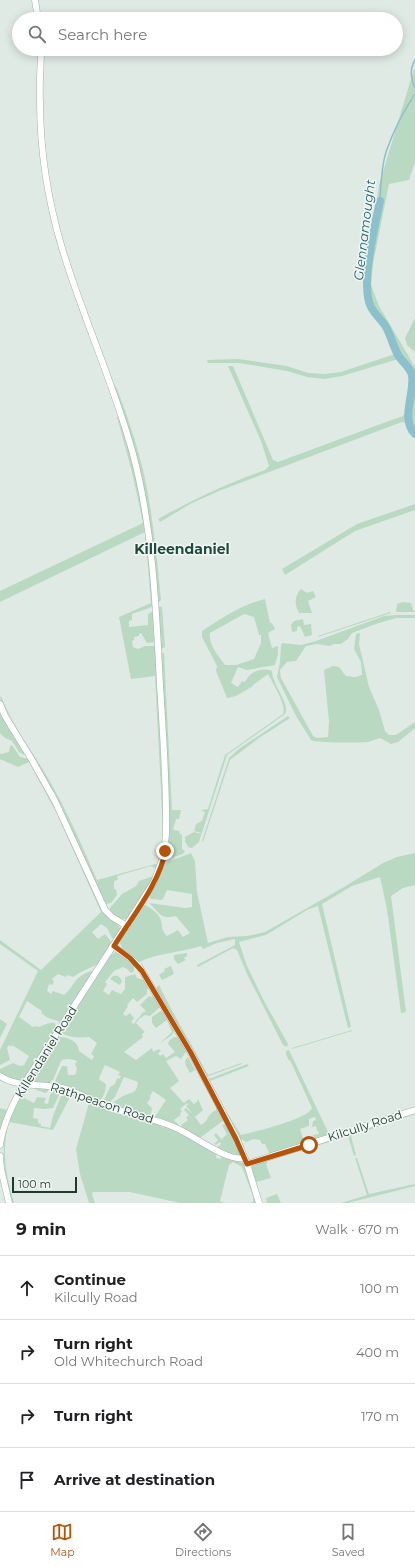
<!DOCTYPE html>
<meta charset="utf-8">
<style>
body{margin:0;font-family:Montserrat,sans-serif;background:#f6f6f6;color:#202124}
.scale{position:absolute;left:12px;bottom:10px;width:65px;box-sizing:border-box;padding-left:4px;border:2px solid #223933;border-top:0;font-size:11px;line-height:14px;white-space:nowrap;color:#223933;-webkit-text-stroke:3px #f0f7f3;paint-order:stroke}
.stop{position:absolute;width:12px;height:12px;margin:-9px;border:3px solid #b45309;border-radius:50%;background:#fff}
.stop.end{background:#b45309;border-color:#fff;box-shadow:0 1px 4px #0008}
.list{margin:0;padding:0;list-style:none}
h2{display:flex;justify-content:space-between;align-items:center;height:52px;margin:0;padding:0 16px;font-size:17px}
h2 small{font-size:13px;font-weight:400;color:#757577}
.list li{display:grid;grid-template-columns:26px 1fr auto;gap:12px;align-items:center;box-sizing:border-box;height:64px;padding:0 16px;border-top:1px solid #e0e0e0}
.list b{display:block;font-size:15px;white-space:nowrap}
.list p{margin:0;font-size:13px;white-space:nowrap;color:#757577}
.list em{font-size:13px;font-style:normal;color:#757577}
.icon{flex:none;width:22px;height:22px;fill:none;stroke:currentColor;stroke-width:2;stroke-linecap:round;stroke-linejoin:round}
.map{position:relative;flex:none;width:415px;height:1203px;overflow:hidden}
.search{position:absolute;background:#fff;box-shadow:0 2px 10px #0003;left:12px;right:12px;top:12px;height:44px;display:flex;align-items:center;gap:10px;box-sizing:border-box;padding:0 14px;border-radius:22px;color:#757577;font-size:15px}
.sheet{height:308px;background:#fff}
nav{display:flex;justify-content:space-around;align-items:center;box-sizing:border-box;height:56px;border-top:1px solid #e0e0e0;background:#fff;font-size:11px;color:#757577}
nav a{display:grid;justify-items:center;gap:2px}
nav .on{color:#b45309}
.map>svg:first-child{display:block}
.green{fill:#bad9c3;fill-rule:evenodd}
.lines{fill:none;stroke-linecap:round;stroke-linejoin:round}
.stream{stroke:#8cc0cb;stroke-width:1.5}
.river{stroke:#8cc0cb;stroke-width:8}
.minor-casing{stroke:#a3b1ac;stroke-width:7}
.minor{stroke:#fff;stroke-width:6}
.route{stroke:#b45309;stroke-width:5}
.labels{text-anchor:middle;stroke-width:3;stroke-linejoin:round;paint-order:stroke}
.street-label{font-size:12px;fill:#223933;stroke:#f0f7f3}
.water-label{font-size:13px;font-style:italic;fill:#21616f;stroke:#f0f7f3}
.quarter-label{font-size:14px;font-weight:bold;fill:#20493f;stroke:#f0f7f3}
</style>
<div class="map">
<svg width="415" height="1203" viewBox="0 0 415 1203">
<rect width="100%" height="100%" fill="#e0eae5"/>
<!-- green -->
<path class="green" d="M414,69H415V162L409,180L389,184L373,264L371,285L379,306L415,367V438L410,433L406,423L402,422L219,491L192,503L160,522L158,519C194,499 227,484 265,470L269,466L261,441L228,366H233L273,460L278,462L386,422L403,416L405,413L411,386L409,373L398,360H395L342,376L325,379L307,377L287,371L239,363H208L207,360L238,359L287,366L308,373L324,374L341,372L395,354L384,327L368,304L366,282L368,262L379,185Z
M415,318V352L407,345L405,338Z
M116,386C127,415 137,444 144,474C153,515 157,558 161,600L157,603L150,526L114,387Z
M119,415L130,451L146,522L153,605L152,607L132,614V620L129,621V627L148,625V614L153,611L156,642L147,643L141,633L139,634V636L134,637V640L132,641L133,647L138,649L145,646H156L164,834C162,872 147,889 127,919C120,920 115,916 110,912V908L122,894L136,886L139,881L153,876L156,870L155,868L151,866L117,876L118,880L114,881V889H116L117,895L111,903L106,904L0,698L1,696C13,726 32,751 48,778C67,811 82,845 97,880L159,863L162,852L163,829L155,676L131,679L119,617L151,603L145,532L0,602V591L143,523L132,472L117,417Z
M415,504V510L355,531L285,575L282,569L357,524Z
M301,589L307,593L313,591L316,597L308,601L312,613H302L301,612L300,614C294,606 294,596 301,589Z
M265,599L270,623H272L275,629L268,633L272,648L278,646V654L275,665L247,670L238,667L231,683L238,687L242,681L245,682C249,672 261,667 272,671C272,684 291,705 285,714L227,755L199,842L192,848L188,847L185,841V837L194,832L201,834V833L194,831L196,824L202,821L205,812L202,811V810L208,809L225,755L283,714C287,705 272,682 268,674L253,685V686L236,696L227,698L216,671L217,666L202,637V631C220,619 243,604 265,599ZM244,614L254,617L259,635H261V643L254,659L236,665H225C219,657 208,644 210,633Z
M403,602L411,603L413,610L415,611V612H396L397,604Z
M157,606L162,607L165,647L161,649Z
M390,612L391,613L318,637V636Z
M396,615H415V618H396L376,624L352,633L348,639L341,644H334L329,646L317,644L306,646L296,661L287,662L280,670L281,678L313,736L317,738L328,737L329,722L324,670L333,666L339,667L346,676L355,677L362,675L361,662L354,649L356,634L360,633L359,644L369,687L379,710L385,731L389,735H396L415,722V728L398,742L391,744L380,738C376,739 372,741 368,742C360,743 315,743 311,740L296,716L277,677L280,662L281,646L282,643L301,645L316,641L384,616Z
M303,619L304,625L311,624L312,635L305,637L300,626L297,627V631L292,632L291,625L294,621Z
M161,653H164L172,810H181L179,819H176L173,830L180,831L179,832L182,836V849L185,851L183,854L170,858L167,856V854Z
M0,712L26,753L24,755L19,752L12,741L5,738L0,733Z
M288,716L290,718L259,738L230,760L203,842L202,841L229,758L240,748Z
M12,745L20,757L29,759L59,814L103,911L119,926L120,929L115,938H112L107,928L101,924L92,932L98,939L105,934L110,940L111,944L98,964L79,973L73,977L67,975L66,977L58,974L52,979L54,982L52,985L49,984L47,991L51,994L53,991L64,995C75,986 73,977 91,971L94,973L61,1022L48,1018L41,1013L42,1011L27,1001L19,1017L33,1027L35,1026L39,1027C45,1025 48,1022 55,1023L57,1029L22,1082L0,1075V1069L13,1063L20,1066L24,1065L29,1056L12,1045L11,1047L9,1045L7,1048L10,1060L0,1065V1050L38,971L0,944V940L41,970L101,912L57,814L29,762L18,767L0,759V753L1,754L9,752L10,746Z
M191,853L195,861L197,892L208,943L228,937L247,936L265,932L344,887L383,863L397,857L415,853V885L403,888L391,896L406,1012L401,1013L387,909L380,877L352,886L322,904L351,1027L348,1028L318,906L307,910L266,935L239,942L247,966L264,1001L288,1044L287,1047L283,1045L248,976L237,950L233,948L198,967L197,965L235,945V939L217,943L203,949L201,946C180,953 160,952 139,962C132,955 119,950 120,940L143,905C148,905 158,913 160,918C164,926 159,927 167,936L178,930L183,937L190,933L176,916C160,920 160,913 149,903L185,908L192,907V894L167,890L164,897L162,900L151,899L149,896L165,863Z
M115,952L118,953L134,965V971L131,973L127,969L123,967L114,971L105,982L107,984L103,991L109,995L112,990L121,994L125,989V977L135,974L137,978L144,980L150,989H147V994L137,1002L133,998L127,1005L128,1006L123,1014L126,1016L130,1013L134,1018L131,1022L134,1024L138,1018H139L142,1013L146,1011L140,1005L149,996L152,997L153,995L160,1007L150,1016L145,1015L139,1019L136,1023L145,1032L142,1034L143,1037L124,1052L136,1060L152,1048L153,1052L159,1049L161,1051L158,1053L160,1056L163,1054L166,1058L175,1052L168,1044L169,1041L174,1037H178L187,1050L181,1059L176,1056L166,1061L179,1081L170,1088L184,1103L189,1099L194,1104L198,1101L197,1099H198L203,1110L195,1117L201,1125C210,1120 205,1116 216,1110V1108L224,1120L200,1138L182,1128L181,1125L188,1120L186,1118L189,1115L184,1110L186,1108L193,1114L186,1106L188,1105L187,1103L180,1109L182,1111L180,1114L181,1115L174,1120L179,1125L176,1126L154,1118L166,1100L153,1091L150,1096V1099L147,1103L152,1108L151,1115L150,1117L112,1105V1104C115,1101 119,1098 123,1096C133,1091 136,1095 138,1082L124,1077L115,1097L109,1103L104,1100L110,1087L115,1084L117,1078L119,1079L121,1076L118,1075L120,1072L105,1065L99,1078L100,1080L106,1084C106,1089 104,1098 99,1101L56,1085L55,1081L62,1066H67L68,1075H75L77,1069L75,1064L77,1061C72,1059 65,1058 61,1061L53,1080L50,1082L49,1084L32,1082L30,1080L58,1037C67,1037 78,1040 79,1051L92,1060L94,1056L91,1054L97,1043L89,1037C80,1038 72,1038 63,1034L61,1030L110,956Z
M187,953V956L184,958L186,960L178,964L174,959V955Z
M171,966L174,974L162,980L159,975L165,971L164,969Z
M113,976C117,975 120,976 122,981L120,985L110,979Z
M159,985C174,1016 192,1045 208,1075L241,1063L242,1064L206,1077L156,988Z
M163,1011L174,1030L172,1035L159,1044L172,1032L167,1020L156,1028L152,1023V1017L159,1012Z
M0,1019L7,1024L0,1038Z
M352,1030V1031L292,1049V1048Z
M289,1050L329,1134L415,1107V1109L314,1140L313,1135L319,1134L318,1131L325,1130L317,1131L316,1126L312,1127L313,1121L316,1120L315,1117L309,1119V1126L300,1129L305,1144L270,1155L265,1144H262L260,1140L254,1139L246,1142L239,1138L208,1081L209,1079L247,1064L249,1066L210,1081L225,1110L241,1135C254,1132 308,1119 312,1108L290,1060L289,1061L286,1054V1051Z
M188,1057L195,1070L190,1073C187,1067 182,1062 188,1057Z
M29,1085L48,1087V1091L46,1093L36,1090L37,1089L32,1087L28,1091H25L24,1098L34,1103L37,1097L46,1098L44,1103L48,1104L50,1095L55,1088L59,1089L60,1093L53,1108L45,1109L34,1108L33,1118L38,1119V1123L41,1124V1126L50,1128L53,1116L61,1096L66,1091L86,1101V1102L71,1095L53,1130L9,1122C1,1151 6,1175 14,1203H12C4,1176 0,1148 8,1121C13,1110 19,1099 25,1088Z
M89,1103L160,1124L163,1128L164,1126H170L217,1152L216,1158L220,1159L223,1155L245,1164L256,1203H250L253,1202V1196L242,1167L233,1162L229,1165L220,1201L224,1203H180L130,1192H93L92,1194L95,1203H89L80,1174L76,1149Z
M0,1108L7,1110L0,1133Z
M415,1112V1114L351,1136L356,1155L354,1156L348,1136L268,1161L266,1164L271,1178L256,1182L260,1197H259L252,1171V1165Z
M226,1124L241,1155L238,1157L216,1148L221,1144L220,1142L216,1145L214,1144L218,1140L214,1135L216,1133L222,1140V1139L227,1134L222,1125Z
M355,1158H357L369,1194L415,1184V1186L348,1203H341L367,1195Z
M277,1194L281,1203H263L267,1202L266,1198Z"/>
<g class="lines">
<!-- stream -->
<path class="stream" d="M415,60C409,70 411,78 415,88
M380,201C381,185 381,168 386,152C393,132 403,112 415,94"/>
<!-- river -->
<path class="river" d="M380,201C375,225 360,286 371,307C375,315 382,320 386,327C391,336 393,346 398,355C402,362 410,367 412,375C415,394 400,419 415,434"/>
<!-- minor casing -->
<g class="minor-casing">
<path id="minor" d="M35,0L38,19
M0,704L5,716L32,760L55,801L105,910L112,917L127,926
M113,946L130,958L139,966L191,1053L237,1139L247,1164L259,1203
M0,1076C18,1088 41,1083 62,1088C78,1092 93,1102 110,1108C131,1114 153,1118 174,1127C190,1133 228,1163 245,1158
M0,1145C3,1123 13,1103 24,1084L154,882L164,855L166,834C167,784 163,735 160,685C156,608 153,529 133,454C114,384 83,318 62,248C48,201 40,150 40,101C39,84 41,66 41,49
M0,1156L1,1169L9,1203
M247,1164L415,1110"/>
</g>
<!-- minor -->
<use href="#minor" class="minor"/>
</g>
<g class="lines">
<!-- route -->
<path class="route" d="M165,851C161,881 130,920 114,946L130,958L142,971L191,1053L236,1139L247,1164L309,1145"/>
</g>
<g class="labels">
<!-- street labels -->
<g class="street-label">
<text transform="translate(46 1052) rotate(-58)" y="4">Killendaniel Road</text>
<text transform="translate(102 1103) rotate(18)" y="4">Rathpeacon Road</text>
<text transform="translate(365 1126) rotate(-18)" y="4">Kilcully Road</text>
</g>
<!-- water labels -->
<g class="water-label">
<text transform="translate(364 230) rotate(-83)" y="5">Glennamought</text>
</g>
<!-- quarter labels -->
<g class="quarter-label">
<text x="182" y="554">Killeendaniel</text>
</g>
</g>
</svg>
<div class="scale">100 m</div>
<div class="stop" style="left:309px;top:1145px"></div>
<div class="stop end" style="left:165px;top:851px"></div>
<div class="search"><svg class="icon" aria-label="search" viewBox="0 0 24 24"><circle cx="10" cy="10" r="6"/><path d="M15 15l6 6"/></svg>Search here</div>
</div>
<section class="sheet">
<h2>9 min<small>Walk · 670 m</small></h2>
<ul class="list">
<li><svg class="icon" aria-label="ahead" viewBox="0 0 24 24"><path d="M12 20V5M6 11l6-6 6 6"/></svg><div><b>Continue</b><p>Kilcully Road</p></div><em>100 m</em></li>
<li><svg class="icon" aria-label="right" viewBox="0 0 24 24"><path d="M7 20v-9h11M14 6l5 5-5 5"/></svg><div><b>Turn right</b><p>Old Whitechurch Road</p></div><em>400 m</em></li>
<li><svg class="icon" aria-label="right" viewBox="0 0 24 24"><path d="M7 20v-9h11M14 6l5 5-5 5"/></svg><div><b>Turn right</b></div><em>170 m</em></li>
<li><svg class="icon" aria-label="arrive" viewBox="0 0 24 24"><path d="M6 21V4h12l-3 4 3 4H6"/></svg><div><b>Arrive at destination</b></div></li>
</ul>
</section>
<nav>
<a class="on"><svg class="icon" aria-label="map" viewBox="0 0 24 24"><path d="M3 6l6-2 6 2 6-2v14l-6 2-6-2-6 2zM9 4v14M15 6v14"/></svg>Map</a>
<a><svg class="icon" aria-label="directions" viewBox="0 0 24 24"><path d="M12 3l9 9-9 9-9-9zM9 14v-3h6M13 9l2 2-2 2"/></svg>Directions</a>
<a><svg class="icon" aria-label="saved" viewBox="0 0 24 24"><path d="M7 4h10v16l-5-4-5 4z"/></svg>Saved</a>
</nav>
